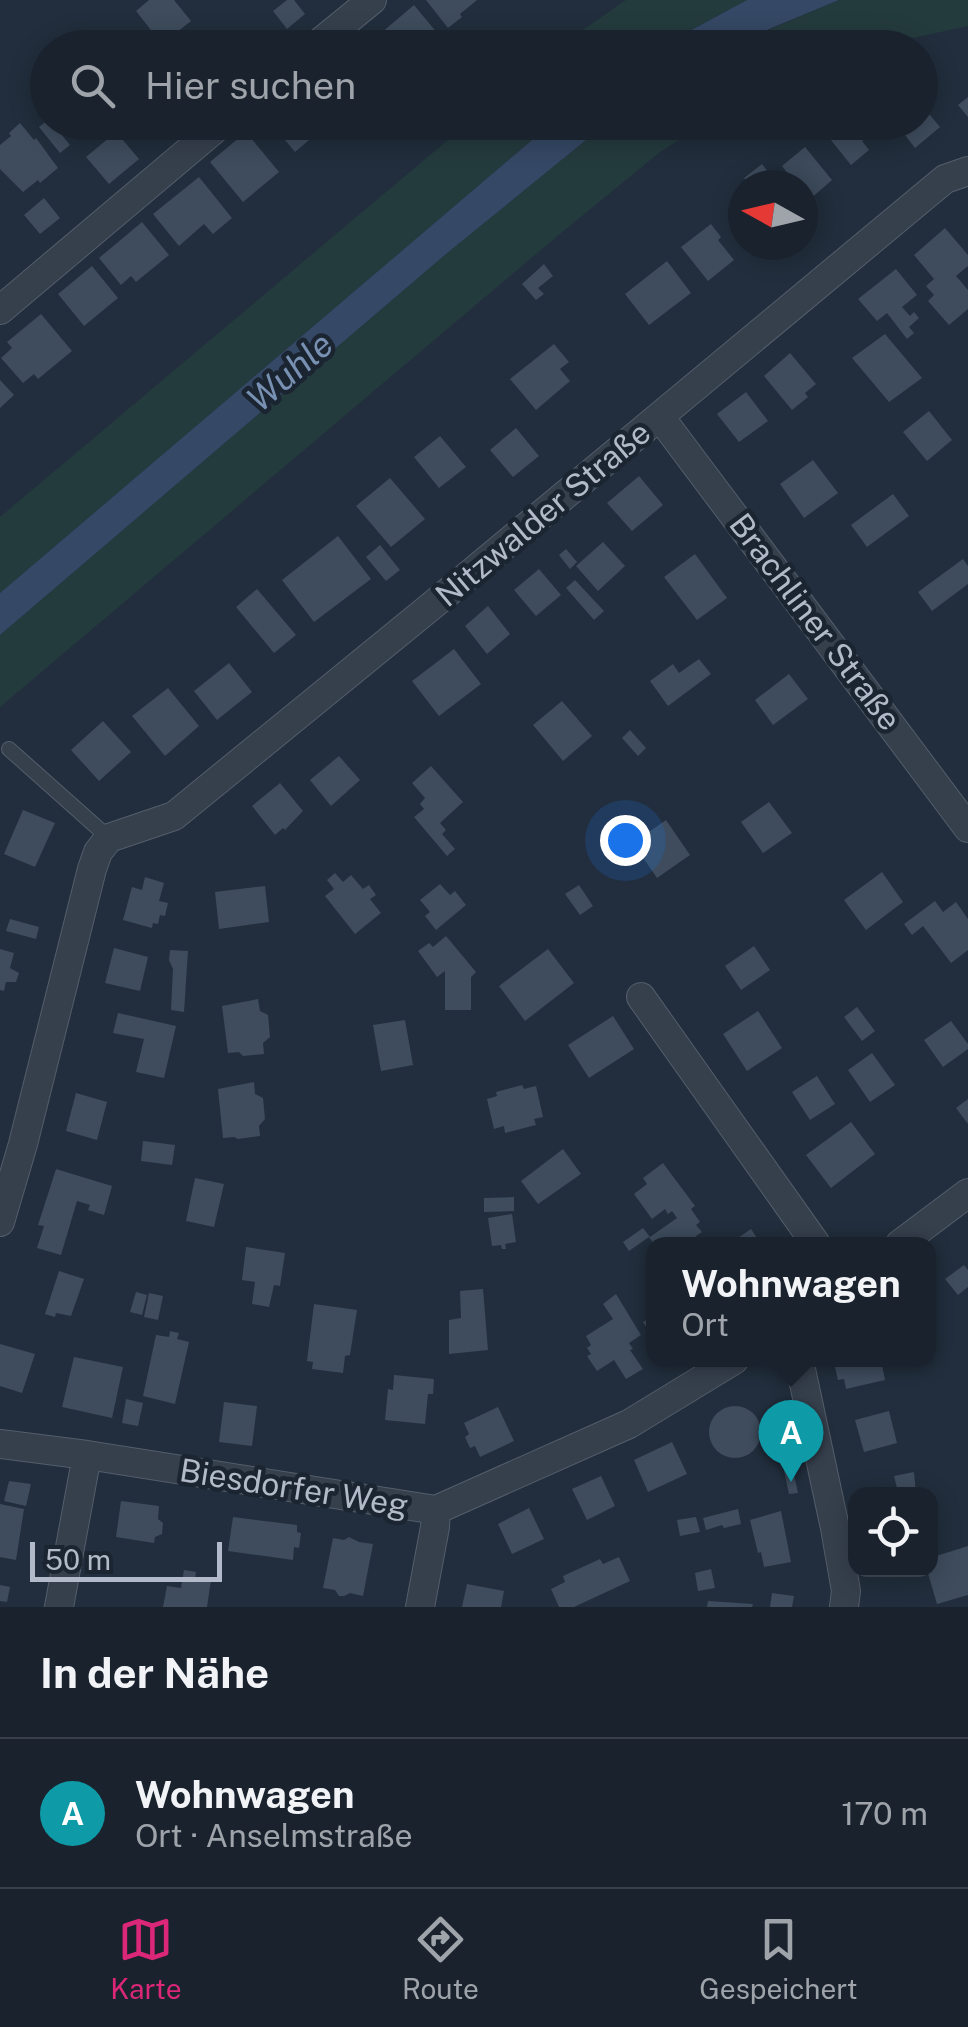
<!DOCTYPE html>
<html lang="de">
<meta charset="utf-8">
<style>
body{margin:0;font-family:"Public Sans",sans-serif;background:#272f3a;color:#f1f3f6}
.controls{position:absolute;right:30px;bottom:30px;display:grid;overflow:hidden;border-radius:20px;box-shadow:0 5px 25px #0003}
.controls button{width:90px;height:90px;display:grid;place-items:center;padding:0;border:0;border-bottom:2px solid #383f4a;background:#1a222e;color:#f1f3f6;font:50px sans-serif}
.compass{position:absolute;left:728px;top:170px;width:90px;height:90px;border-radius:50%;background:#1a222e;box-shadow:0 5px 25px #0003;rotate:278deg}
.scale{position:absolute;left:30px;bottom:25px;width:192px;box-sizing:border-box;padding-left:10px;border:5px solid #b2bac9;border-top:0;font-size:28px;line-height:35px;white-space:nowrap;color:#b2bac9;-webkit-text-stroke:8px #1b2532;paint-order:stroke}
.you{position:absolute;left:625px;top:840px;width:35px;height:35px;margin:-25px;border:8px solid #fff;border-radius:50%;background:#1a73e8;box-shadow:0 0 0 15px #1a73e833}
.badge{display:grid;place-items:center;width:65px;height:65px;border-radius:50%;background:#db2777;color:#fff;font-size:32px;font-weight:700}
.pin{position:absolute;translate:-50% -82px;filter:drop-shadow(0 2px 5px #0008)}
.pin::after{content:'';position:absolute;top:52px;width:35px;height:30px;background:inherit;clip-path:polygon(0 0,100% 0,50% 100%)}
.popup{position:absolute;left:646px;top:1237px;width:290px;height:130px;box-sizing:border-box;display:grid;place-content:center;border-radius:20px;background:#1a222e;filter:drop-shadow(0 2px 8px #0005);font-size:32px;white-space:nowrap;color:#9fa4aa}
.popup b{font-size:38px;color:#f1f3f6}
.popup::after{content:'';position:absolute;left:50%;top:100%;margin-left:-20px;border:20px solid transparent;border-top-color:#1a222e}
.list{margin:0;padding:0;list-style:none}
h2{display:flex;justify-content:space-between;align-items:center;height:130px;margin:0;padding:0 40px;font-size:42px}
h2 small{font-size:32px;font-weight:400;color:#9fa4aa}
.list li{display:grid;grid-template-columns:65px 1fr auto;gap:30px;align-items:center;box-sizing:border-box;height:150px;padding:0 40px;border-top:2px solid #383f4a}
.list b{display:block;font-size:38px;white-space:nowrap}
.list p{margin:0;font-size:32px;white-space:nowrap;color:#9fa4aa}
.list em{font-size:32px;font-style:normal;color:#9fa4aa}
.icon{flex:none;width:55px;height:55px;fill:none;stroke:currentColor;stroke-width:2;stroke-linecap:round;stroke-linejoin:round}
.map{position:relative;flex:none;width:968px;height:1607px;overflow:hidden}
.search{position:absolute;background:#1a222e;box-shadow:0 5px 25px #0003;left:30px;right:30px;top:30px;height:110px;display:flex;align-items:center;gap:25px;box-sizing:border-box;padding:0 35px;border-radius:55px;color:#9fa4aa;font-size:38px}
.sheet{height:280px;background:#1a222e}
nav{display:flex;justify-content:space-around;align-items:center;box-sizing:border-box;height:140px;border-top:2px solid #383f4a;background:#1a222e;font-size:28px;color:#9fa4aa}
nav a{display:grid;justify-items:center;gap:5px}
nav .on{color:#db2777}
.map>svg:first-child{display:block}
.green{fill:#243b3e}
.water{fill:#354865}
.building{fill:#3e4c5d}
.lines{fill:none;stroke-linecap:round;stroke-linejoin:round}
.service-casing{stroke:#545d6b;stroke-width:16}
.minor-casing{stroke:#545d6b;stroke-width:30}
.service{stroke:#36404d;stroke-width:14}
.minor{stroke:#36404d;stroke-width:28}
.labels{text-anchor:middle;stroke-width:9;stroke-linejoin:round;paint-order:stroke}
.street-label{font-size:32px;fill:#b2bac9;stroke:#1b2532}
.water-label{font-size:35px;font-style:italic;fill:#7890b2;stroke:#1b2532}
</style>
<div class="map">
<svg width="968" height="1607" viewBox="0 0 968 1607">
<rect width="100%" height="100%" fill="#222e3d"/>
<!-- green -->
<path class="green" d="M626,0H747L660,47L557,48Z
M839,0H968V26L871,47L726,48Z
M468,123H552L0,593V517Z
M607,123H706L660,152L555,238L0,707V635L446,254Z"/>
<!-- water -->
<path class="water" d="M747,0H839L726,47H660Z
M552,123H607L446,254L0,635V593Z"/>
<!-- building -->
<path class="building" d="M149,0H174L191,21L162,44L136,11Z
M287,0H294L305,14L287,29L273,11Z
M426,0H477L460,14L462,17L448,28Z
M414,5L443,40L434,48H382L374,39Z
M968,97V117L958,105Z
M920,103L940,127L915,148L895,122H920Z
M48,120V122H51L70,145L60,153L39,127Z
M270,122H330L295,152Z
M830,122H862L871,134L862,141L869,150L851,165L822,129Z
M20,123L34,140L36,138L58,168L40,183L38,180L23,192L0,169V145L11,136L9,133Z
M116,132L139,159L109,184L86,157Z
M246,132L279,172L243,202L210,162Z
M805,147L832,180L809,200L803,192V185H797L782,166Z
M762,164L775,181L770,185H750L744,178Z
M199,177L232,218L213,234L204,224L179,246L153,214Z
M743,189V227L729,209L738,202L734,197Z
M44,198L60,218L40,234L24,215Z
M142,222L169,255L136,282L131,276L121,285L99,258Z
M711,224L721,237L718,240L734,260L708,281L681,247Z
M945,228L968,255V266L956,276L968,290V309L949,325L928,301L934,295L926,286L934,279L914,255Z
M667,261L691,293L649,325L625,294Z
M544,264L553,276L538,288L544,294L536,300L522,284Z
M92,266L118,298L84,326L58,294Z
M896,269L917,295L902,307L910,316L914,312L919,318L909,327L914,333L907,339L887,313L877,321L858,299Z
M41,314L72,351L38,379L34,374L23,383L1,358L12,348L7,342Z
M885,334L922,378L889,402L852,358Z
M554,344L569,362L560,369L570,381L536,410L510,379Z
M790,353L816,384L805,393L808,397L792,410L764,376Z
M0,380L14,395L0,408Z
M746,392L768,421L739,442L717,414Z
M929,411L952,440L927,461L903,432Z
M516,428L539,456L513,477L490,450Z
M440,436L466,467L439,488L414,457Z
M813,460L838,493L804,518L780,484Z
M639,476L663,505L632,531L607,503Z
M390,478L425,519L391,547L356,506Z
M893,494L909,516L867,547L851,525Z
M338,536L371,579L314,622L282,580Z
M603,542L625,566L598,591L576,566Z
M380,545L400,570L386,581L366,557Z
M566,549L577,562L570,569L559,555Z
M695,554L727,598L697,620L664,577Z
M963,559L968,566V584L932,611L918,592Z
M539,569L561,595L536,616L514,590Z
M575,580L604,611L594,620L566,588Z
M257,589L296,635L274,653L236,607Z
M488,606L510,634L487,654L465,626Z
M454,649L481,684L439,716L412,681Z
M699,659L711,674L668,706L650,681L673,664L679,673Z
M229,663L252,692L217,720L194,691Z
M789,674L808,699L773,725L755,700Z
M168,688L199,726L165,756L132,716Z
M562,701L592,736L563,761L533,725Z
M103,721L131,752L99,781L71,750Z
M630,730L646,748L638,756L622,738Z
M339,756L360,780L331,806L310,780Z
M431,766L463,802L440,823L446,830L442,834L455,849L447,856L414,817L424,809L420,804L425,798L412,783Z
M280,783L303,811L285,830L283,828L275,835L252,806Z
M769,802L792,833L763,853L741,822Z
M23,810L55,823L35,867L4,854Z
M666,820L690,855L657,878L633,843Z
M882,872L903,902L866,930L844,900Z
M335,873L343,882L351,875L363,889L369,885L376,895L370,899L381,913L355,934L325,896L334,889L327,880Z
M145,877L164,883L159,901L168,903L165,916L160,915L158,924L153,923L152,928L123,920L132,887L142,890Z
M440,884L450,895L455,891L466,905L436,930L425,916L430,912L420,900Z
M579,885L593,906L580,915L565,894Z
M265,886L269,922L219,929L215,892Z
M935,901L943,912L956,902L968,919V950L951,963L923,926L912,935L904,924Z
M10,919L39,927L36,939L6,931Z
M446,936L476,972L471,977V1010H445V971L437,977L418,951L429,943L433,947Z
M754,946L770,970L741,990L725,966Z
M114,948L148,957L140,991L105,983Z
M0,949L14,953L10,968L19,973L16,982H6L4,991L0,990Z
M548,949L574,983L525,1021L499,986Z
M170,950L188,951L184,1012L171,1010L173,969L169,960Z
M258,999L260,1011L268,1015L270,1037L263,1043L264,1054L243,1056L239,1052L228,1053L222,1006Z
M857,1007L875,1031L862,1041L844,1017Z
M758,1011L782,1048L747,1071L723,1034Z
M118,1013L176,1026L164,1078L136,1072L144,1039L113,1033Z
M613,1016L634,1049L589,1078L568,1045Z
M405,1020L413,1065L381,1071L373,1025Z
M951,1021L968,1044V1049L943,1067L924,1040Z
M872,1053L895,1085L870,1102L848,1070Z
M817,1076L835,1104L810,1120L792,1092Z
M254,1082L255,1094L263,1098L265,1119L259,1126L260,1136L238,1139L234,1137L223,1138L218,1089Z
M522,1085L524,1089L536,1086L543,1117L534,1119L536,1125L505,1133L504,1126L494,1129L487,1099L497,1096L496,1092Z
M76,1093L107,1102L97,1140L66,1131Z
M968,1099V1124L956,1108Z
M851,1122L875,1154L831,1188L806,1155Z
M143,1141L175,1145L172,1165L141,1161Z
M563,1149L581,1174L538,1204L521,1181Z
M663,1163L695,1206L691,1209L700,1222L696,1225L702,1232L696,1236L701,1244H654L649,1237L629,1251L623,1242L643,1228L650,1237L677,1218L672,1211L668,1214L665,1209L652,1219L634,1194L647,1184L643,1178Z
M56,1169L112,1186L104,1215L88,1210L90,1205L77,1201L61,1255L37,1248L44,1226L38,1225Z
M195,1178L224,1184L214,1227L186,1221Z
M514,1197V1211L484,1212V1198Z
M512,1214L516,1242L505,1244L506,1249H502L501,1245L492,1246L488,1218Z
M751,1229L761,1244H729Z
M246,1247L285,1253L280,1286L274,1285L269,1307L252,1304L255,1282L242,1280Z
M964,1265L968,1270V1287L958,1295L945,1279Z
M59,1271L84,1279L71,1316L56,1313L55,1317L45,1314Z
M483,1289L488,1350L449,1354V1320L461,1318L460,1291Z
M136,1292L147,1295L142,1315L130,1312Z
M149,1293L163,1296L158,1320L144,1317Z
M616,1294L641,1335L629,1343L633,1349L630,1350L643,1369L626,1379L614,1360L597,1371L587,1356L591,1354L587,1348L591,1345L586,1336L613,1319L603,1304Z
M314,1304L357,1310L350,1355L345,1356L343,1373L312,1369L313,1362L307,1361Z
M654,1316V1339L643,1322Z
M170,1331L179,1333L177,1339L189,1342L175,1404L143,1396L156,1335L169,1337Z
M0,1344L35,1354L22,1393L0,1386Z
M74,1357L123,1367L112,1418L62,1407Z
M840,1360H881L885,1380L846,1389L844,1379L838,1380L835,1367L841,1366Z
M394,1375L434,1379L433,1394H428L425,1424L385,1420L388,1389L393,1390Z
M126,1399L143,1403L138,1426L122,1423Z
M224,1402L257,1406L252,1446L219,1442Z
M709 1432a26 26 0 1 1 52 0a26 26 0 1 1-52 0Z
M498,1407L514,1441L480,1457L475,1446L470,1448L465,1437L469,1434L464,1423Z
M889,1411L897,1443L864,1452L855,1420Z
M672,1442L687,1474L648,1492L634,1460Z
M793,1470L798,1493L789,1494L784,1471Z
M914,1472L916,1494H875L897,1488L894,1476Z
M601,1476L615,1506L587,1520L572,1489Z
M9,1481L31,1484L26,1506L4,1501Z
M121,1501L159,1506L158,1519L163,1523L162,1534L155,1537L154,1543L116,1537Z
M0,1504L24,1509L16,1560L0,1557Z
M529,1508L544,1539L512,1554L498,1524Z
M738,1509L741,1524L724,1528L722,1525L706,1530L703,1518Z
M781,1511L791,1562L764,1567L761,1552L758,1553L750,1520Z
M233,1517L297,1525V1532L301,1533L299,1548L294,1547L293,1560L228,1551Z
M696,1517L700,1532L680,1536L677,1520Z
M349,1537L359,1542L373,1544L363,1596L350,1593L344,1596H339L335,1590L323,1588L333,1538L344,1540Z
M968,1546V1595L937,1604L927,1570H930V1558Z
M619,1557L630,1581L574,1607H559L551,1589L565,1582L563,1576L600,1559L603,1564Z
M711,1569L715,1588L698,1591L695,1573Z
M184,1570L196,1572L195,1578L211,1580L207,1607H163L167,1586L181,1588Z
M467,1584L504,1591L501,1607H462Z
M0,1585L10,1587L7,1602L0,1601Z
M772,1593L794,1596L792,1607H770Z
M708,1601L753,1604L752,1607H707Z"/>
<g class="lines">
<!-- service casing -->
<g class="service-casing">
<path id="service" d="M9,749L109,838"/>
</g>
<!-- minor casing -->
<g class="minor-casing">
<path id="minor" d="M313,48L372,0
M0,310L223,122
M660,417L968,828
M641,997L816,1244
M0,1222L23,1144L92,869L98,852L109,838L174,816L429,608L945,179L968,171
M900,1244L968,1193
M799,1360L835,1528L846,1591L844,1607
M0,1444L87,1455L436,1510L629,1424L734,1360
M59,1607L87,1455
M420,1607L435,1527L436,1510"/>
</g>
<!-- service -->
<use href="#service" class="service"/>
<!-- minor -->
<use href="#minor" class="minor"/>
</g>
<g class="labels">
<!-- street labels -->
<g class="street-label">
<text transform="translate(543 514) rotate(-40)" y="11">Nitzwalder Straße</text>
<text transform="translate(815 622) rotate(53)" y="11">Brachliner Straße</text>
<text transform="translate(294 1488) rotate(9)" y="11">Biesdorfer Weg</text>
</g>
<!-- water labels -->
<g class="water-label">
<text transform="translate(290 372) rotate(-41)" y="12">Wuhle</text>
</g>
</g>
</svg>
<div class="controls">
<button><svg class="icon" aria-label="locate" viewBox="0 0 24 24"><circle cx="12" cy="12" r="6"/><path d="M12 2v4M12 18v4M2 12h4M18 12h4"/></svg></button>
</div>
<svg class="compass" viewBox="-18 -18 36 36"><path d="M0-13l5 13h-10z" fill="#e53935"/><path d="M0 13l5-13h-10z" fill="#9fa4aa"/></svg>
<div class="scale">50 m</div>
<div class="you"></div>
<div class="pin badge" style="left:791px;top:1482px;background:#0f9aa8">A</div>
<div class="popup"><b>Wohnwagen</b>Ort</div>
<div class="search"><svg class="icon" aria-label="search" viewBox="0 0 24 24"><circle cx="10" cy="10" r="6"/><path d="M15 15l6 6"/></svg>Hier suchen</div>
</div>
<section class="sheet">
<h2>In der Nähe<small></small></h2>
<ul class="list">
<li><span class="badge" style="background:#0f9aa8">A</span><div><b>Wohnwagen</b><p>Ort · Anselmstraße</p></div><em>170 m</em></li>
</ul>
</section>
<nav>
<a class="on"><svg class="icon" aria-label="map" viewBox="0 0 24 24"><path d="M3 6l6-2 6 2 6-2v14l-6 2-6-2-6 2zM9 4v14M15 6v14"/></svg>Karte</a>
<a><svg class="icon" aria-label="directions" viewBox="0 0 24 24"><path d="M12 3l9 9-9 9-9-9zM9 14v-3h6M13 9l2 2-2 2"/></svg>Route</a>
<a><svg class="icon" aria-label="saved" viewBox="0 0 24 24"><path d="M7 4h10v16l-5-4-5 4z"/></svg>Gespeichert</a>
</nav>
